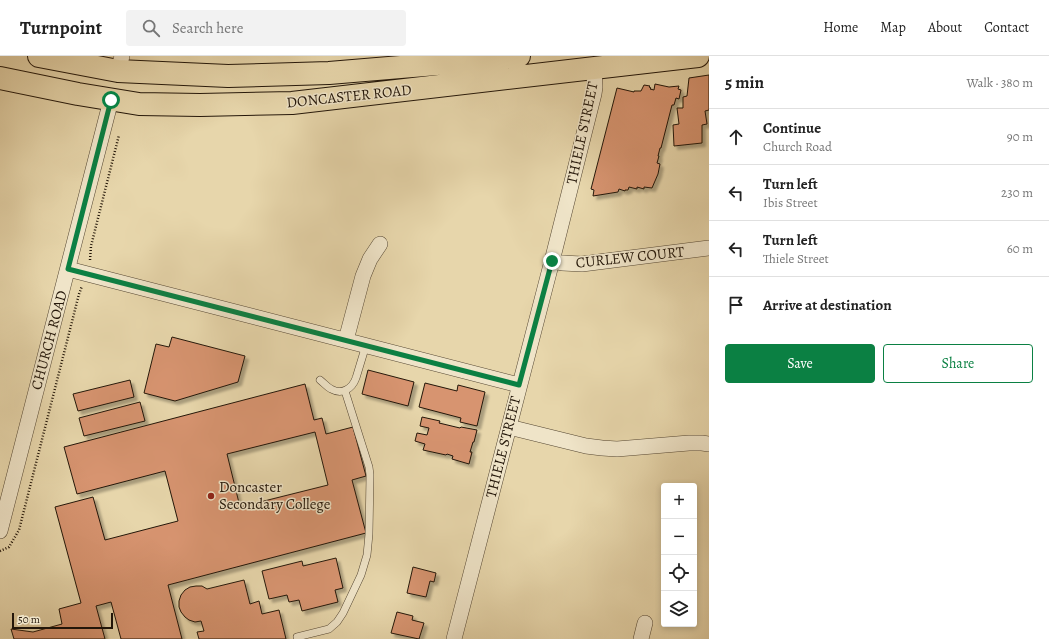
<!DOCTYPE html>
<meta charset="utf-8">
<style>
body{margin:0;font-family:Alegreya,serif;background:#f2f2f2;color:#222}
.controls{position:absolute;right:12px;bottom:12px;display:grid;overflow:hidden;border-radius:4px;box-shadow:0 2px 6px #0003}
.controls button{width:36px;height:36px;display:grid;place-items:center;padding:0;border:0;border-bottom:1px solid #e0e0e0;background:#fff;color:#222;font:20px sans-serif}
.scale{position:absolute;left:12px;bottom:10px;width:101px;box-sizing:border-box;padding-left:4px;border:2px solid #231609;border-top:0;font-size:11px;line-height:14px;white-space:nowrap;color:#231609;-webkit-text-stroke:3px #efe4c8;paint-order:stroke}
.stop{position:absolute;width:12px;height:12px;margin:-9px;border:3px solid #0b8043;border-radius:50%;background:#fff}
.stop.end{background:#0b8043;border-color:#fff;box-shadow:0 1px 4px #0008}
.list{margin:0;padding:0;list-style:none}
h2{display:flex;justify-content:space-between;align-items:center;height:52px;margin:0;padding:0 16px;font-size:17px}
h2 small{font-size:13px;font-weight:400;color:#767676}
.list li{display:grid;grid-template-columns:26px 1fr auto;gap:12px;align-items:center;box-sizing:border-box;height:56px;padding:0 16px;border-top:1px solid #e0e0e0}
.list b{display:block;font-size:15px;white-space:nowrap}
.list p{margin:0;font-size:13px;white-space:nowrap;color:#767676}
.list em{font-size:13px;font-style:normal;color:#767676}
.actions{display:flex;gap:8px;padding:12px 16px}
.actions a{flex:1;padding:9px 0;border:1px solid #0b8043;border-radius:4px;text-align:center;font-size:14px;color:#0b8043}
.actions .main{background:#0b8043;color:#fff}
.icon{flex:none;width:22px;height:22px;fill:none;stroke:currentColor;stroke-width:2;stroke-linecap:round;stroke-linejoin:round}
.map{position:relative;flex:none;width:709px;height:583px;overflow:hidden}
header{display:flex;align-items:center;gap:24px;box-sizing:border-box;height:56px;padding:0 20px;background:#fff;border-bottom:1px solid #e0e0e0}
header strong{font-size:19px}
nav{display:flex;gap:22px;margin-inline-start:auto;font-size:14px}
.search{width:280px;height:36px;background:#f2f2f2;display:flex;align-items:center;gap:10px;box-sizing:border-box;padding:0 14px;border-radius:4px;color:#767676;font-size:15px}
main{display:flex}
aside{flex:1;background:#fff}
.map>svg:first-child{display:block}
.building{fill:#d7946f;stroke:#231609;fill-rule:evenodd;filter:url(#shadow)}
.lines{fill:none;stroke-linecap:round;stroke-linejoin:round}
.service-casing{stroke:#544632;stroke-width:8}
.minor-casing{stroke:#544632;stroke-width:16}
.primary-casing{stroke:#231609;stroke-width:24}
.path{stroke:#231609;stroke-width:2.5;stroke-dasharray:1 2;stroke-linecap:butt}
.service{stroke:#efe4c8;stroke-width:7}
.minor{stroke:#efe4c8;stroke-width:15}
.primary{stroke:#e7d6ab;stroke-width:22}
.route{stroke:#0b8043;stroke-width:5}
.poi-dot{fill:#8f2418;stroke:#efe4c8;stroke-width:1.5}
.labels{text-anchor:middle;stroke-width:3;stroke-linejoin:round;paint-order:stroke}
.street-label{font-size:15px;fill:#231609;stroke:#efe4c8}
.poi-label{font-size:15px;fill:#231609;stroke:#efe4c8;text-anchor:start}
</style>
<header>
<strong>Turnpoint</strong>
<div class="search"><svg class="icon" aria-label="search" viewBox="0 0 24 24"><circle cx="10" cy="10" r="6"/><path d="M15 15l6 6"/></svg>Search here</div>
<nav><a>Home</a><a>Map</a><a>About</a><a>Contact</a></nav>
</header>
<main>
<div class="map">
<svg width="709" height="583" viewBox="0 0 709 583">
<defs>
<filter id="shadow"><feDropShadow dx="3.5" dy="3.5" stdDeviation="1" flood-color="#0004"/></filter>
</defs>
<rect width="100%" height="100%" fill="#e7d6ab"/>
<filter id="stains"><feTurbulence type="fractalNoise" baseFrequency=".005" numOctaves="4"/><feColorMatrix values="0 0 0 0 .2 0 0 0 0 .09 0 0 0 0 .02 0 0 0 .5 -.17"/></filter>
<radialGradient id="worn" r=".72"><stop offset=".6" stop-color="#630" stop-opacity="0"/><stop offset="1" stop-color="#630" stop-opacity=".3"/></radialGradient>
<!-- building -->
<path class="building" d="M709,19V54L705,55L707,68L702,69V87L674,90L673,69L679,68L677,52H683V41L687,40L689,22Z
M655,28L669,31L679,30L678,33L681,34L679,43L676,42L674,49H672L661,92H660L658,100H659L657,107L660,108L658,118L652,132L644,131V133L637,131V133L629,131L628,134H625V135L619,133L618,136L593,140L594,134L591,133L617,32L634,36V35H641L644,29L650,30L649,31L651,32L650,33L654,34Z
M172,281L245,300L238,326L175,345L144,337L156,288L169,291Z
M368,314L414,326L408,350L362,338Z
M130,324L134,341L78,355L73,338Z
M425,327L457,335L458,329L485,336L477,370L460,366L461,362L419,351Z
M305,328L314,364L322,362L326,378L353,371L366,420L352,424L366,477L168,529L182,583H121L111,546L96,550L105,583H14L11,573L33,576L62,568L59,553L81,547L55,451L93,441L105,484L178,465L165,415L77,438L64,391ZM315,376L328,429L240,451L227,398Z
M140,346L145,365L84,380L79,362Z
M422,361L440,365L439,367L460,372L461,371L477,374L474,386H473L470,396H472L469,408L452,403L453,400L447,398L446,399L423,394L425,388L415,385L417,377L427,379L429,372L420,370Z
M336,502L343,532L335,534L338,546L302,555L299,544L289,546L287,539L269,543L262,515L302,505L303,510Z
M413,511L436,517L434,526L430,525L426,541L407,537Z
M244,524L250,548L259,545L262,558L279,554L286,583H199L197,576L204,575L201,565L195,566L189,564L185,561L181,556L179,551V545L181,539L185,534L190,531L196,530H202L207,533Z
M397,556L413,560L412,564L424,567L419,583L391,577Z"/>
<g class="lines">
<!-- service casing -->
<g class="service-casing">
<path id="service" d="M320,324C324,327 327,331 331,333C342,339 352,333 356,322L366,289
M297,581L329,573L337,566L343,557L361,519L367,499L369,478L370,419L369,411L345,335"/>
</g>
<!-- minor casing -->
<g class="minor-casing">
<path id="minor" d="M118,15L122,0
M552,205L562,207L582,208L709,192
M68,213L519,329
M346,284L363,220L370,203L380,188
M509,371L586,390L602,392L617,393L689,387H702L709,388
M0,475L111,44
M454,583L552,205L594,38L595,31L594,12
M641,583L645,567"/>
</g>
<!-- primary casing -->
<g class="primary-casing">
<path id="primary" d="M39,0L118,15L228,20L329,17L484,4L519,0
M0,22L78,38L139,48L200,49L292,47L698,0"/>
</g>
<!-- path -->
<path class="path" d="M90,204L91,190L119,79
M0,495L9,491L19,474L79,238L82,230"/>
<!-- service -->
<use href="#service" class="service"/>
<!-- minor -->
<use href="#minor" class="minor"/>
<!-- primary -->
<use href="#primary" class="primary"/>
</g>
<g class="lines">
<!-- route -->
<path class="route" d="M111,44L68,213L519,329L552,205"/>
</g>
<!-- markers -->
<circle class="poi-dot" cx="211" cy="440" r="4"/>
<g class="labels">
<!-- street labels -->
<g class="street-label">
<text transform="translate(349 40) rotate(-6)" y="5">DONCASTER ROAD</text>
<text transform="translate(582 77) rotate(-78)" y="5">THIELE STREET</text>
<text transform="translate(630 201) rotate(-6)" y="5">CURLEW COURT</text>
<text transform="translate(49 284) rotate(-75)" y="5">CHURCH ROAD</text>
<text transform="translate(503 391) rotate(-76)" y="5">THIELE STREET</text>
</g>
<!-- poi labels -->
<g class="poi-label">
<text x="219" y="436">Doncaster<tspan x="219" dy="17">Secondary College</tspan></text>
</g>
</g>
<rect width="100%" height="100%" filter="url(#stains)"/>
<rect width="100%" height="100%" fill="url(#worn)"/>
</svg>
<div class="controls">
<button>+</button>
<button>−</button>
<button><svg class="icon" aria-label="locate" viewBox="0 0 24 24"><circle cx="12" cy="12" r="6"/><path d="M12 2v4M12 18v4M2 12h4M18 12h4"/></svg></button>
<button><svg class="icon" aria-label="layers" viewBox="0 0 24 24"><path d="M12 4l9 5-9 5-9-5zM3 14l9 5 9-5"/></svg></button>
</div>
<div class="scale">50 m</div>
<div class="stop" style="left:111px;top:44px"></div>
<div class="stop end" style="left:552px;top:205px"></div>
</div>
<aside>
<h2>5 min<small>Walk · 380 m</small></h2>
<ul class="list">
<li><svg class="icon" aria-label="ahead" viewBox="0 0 24 24"><path d="M12 20V5M6 11l6-6 6 6"/></svg><div><b>Continue</b><p>Church Road</p></div><em>90 m</em></li>
<li><svg class="icon" aria-label="left" viewBox="0 0 24 24"><path d="M17 20v-9H6M10 6l-5 5 5 5"/></svg><div><b>Turn left</b><p>Ibis Street</p></div><em>230 m</em></li>
<li><svg class="icon" aria-label="left" viewBox="0 0 24 24"><path d="M17 20v-9H6M10 6l-5 5 5 5"/></svg><div><b>Turn left</b><p>Thiele Street</p></div><em>60 m</em></li>
<li><svg class="icon" aria-label="arrive" viewBox="0 0 24 24"><path d="M6 21V4h12l-3 4 3 4H6"/></svg><div><b>Arrive at destination</b></div></li>
</ul>
<div class="actions"><a class="main">Save</a><a>Share</a></div>
</aside>
</main>
